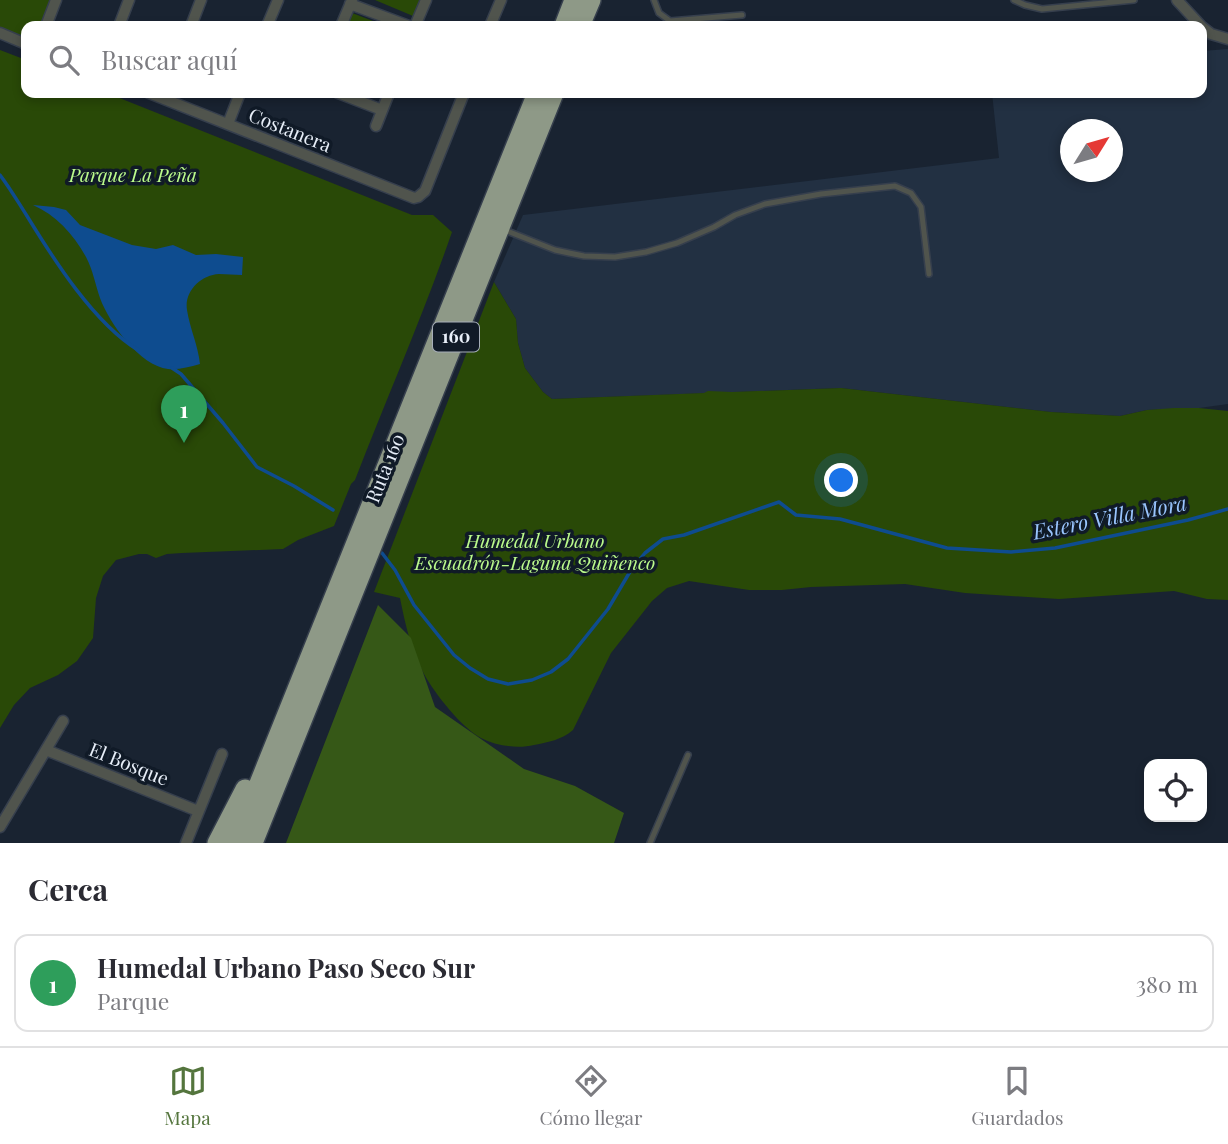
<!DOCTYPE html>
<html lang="es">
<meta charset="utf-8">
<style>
body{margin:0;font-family:"Playfair Display",serif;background:#f7f7f7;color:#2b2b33}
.controls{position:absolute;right:21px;bottom:21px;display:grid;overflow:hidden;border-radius:14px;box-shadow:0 4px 10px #0003}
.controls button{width:63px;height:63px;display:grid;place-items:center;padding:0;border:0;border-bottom:2px solid #e1e1e2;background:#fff;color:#2b2b33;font:35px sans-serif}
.compass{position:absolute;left:1060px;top:119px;width:63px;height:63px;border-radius:50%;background:#fff;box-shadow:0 4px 10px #0003;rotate:53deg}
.you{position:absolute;left:842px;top:481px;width:24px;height:24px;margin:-18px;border:5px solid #fff;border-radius:50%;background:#1a73e8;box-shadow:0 0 0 10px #1a73e833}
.badge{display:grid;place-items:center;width:46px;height:46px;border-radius:50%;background:#54753d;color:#fff;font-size:23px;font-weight:700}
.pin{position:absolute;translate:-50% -58px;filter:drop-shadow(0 2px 4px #0008)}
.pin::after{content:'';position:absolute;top:37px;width:24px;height:21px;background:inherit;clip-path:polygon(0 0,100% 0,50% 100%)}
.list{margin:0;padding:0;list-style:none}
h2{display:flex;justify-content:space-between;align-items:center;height:91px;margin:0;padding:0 28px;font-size:30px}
h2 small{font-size:23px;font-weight:400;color:#7c7c81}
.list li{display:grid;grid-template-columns:46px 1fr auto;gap:21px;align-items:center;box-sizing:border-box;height:98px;margin:0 14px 14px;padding:0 14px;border:2px solid #e1e1e2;border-radius:14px}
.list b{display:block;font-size:26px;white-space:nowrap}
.list p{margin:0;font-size:23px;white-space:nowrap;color:#7c7c81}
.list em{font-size:23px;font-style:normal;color:#7c7c81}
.icon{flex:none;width:38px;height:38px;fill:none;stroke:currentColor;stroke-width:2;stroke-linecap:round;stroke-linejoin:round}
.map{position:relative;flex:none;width:1228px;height:843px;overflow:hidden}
.search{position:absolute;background:#fff;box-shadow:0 4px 10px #0003;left:21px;right:21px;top:21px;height:77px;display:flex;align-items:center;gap:18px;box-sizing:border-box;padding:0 24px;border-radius:14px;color:#7c7c81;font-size:26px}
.sheet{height:203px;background:#fff}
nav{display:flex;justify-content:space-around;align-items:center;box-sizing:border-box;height:98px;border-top:2px solid #e1e1e2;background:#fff;font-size:19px;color:#7c7c81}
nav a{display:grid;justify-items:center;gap:4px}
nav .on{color:#54753d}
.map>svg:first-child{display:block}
.built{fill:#223042;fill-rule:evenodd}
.green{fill:#294907}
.forest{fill:#365817}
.water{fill:#0e4c8f}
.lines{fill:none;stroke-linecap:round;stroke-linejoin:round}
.stream{stroke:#0e4c8f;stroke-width:3.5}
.lane-casing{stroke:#363f4d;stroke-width:8}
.street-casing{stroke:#363f4d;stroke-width:13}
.highway-casing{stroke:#363f4d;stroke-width:22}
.lane{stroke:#50544d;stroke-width:5}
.street{stroke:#50544d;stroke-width:10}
.highway{stroke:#8e9987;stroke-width:19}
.labels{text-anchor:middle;stroke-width:7;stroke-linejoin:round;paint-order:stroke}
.shield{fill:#101a27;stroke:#a6aeb9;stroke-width:2}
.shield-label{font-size:18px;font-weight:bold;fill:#e7eef8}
.street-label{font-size:19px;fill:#e7eef8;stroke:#101a27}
.park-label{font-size:19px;font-style:italic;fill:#bbfb8c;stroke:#101a27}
.water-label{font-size:21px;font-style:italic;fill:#99c5fe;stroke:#101a27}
</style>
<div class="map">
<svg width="1228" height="843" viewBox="0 0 1228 843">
<rect width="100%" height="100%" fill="#192331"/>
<!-- built -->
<path class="built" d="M1228,49V404L1199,408L1147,410L1120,416L1051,412L841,388L552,399L543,392L525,368L518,343L516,319L494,282L523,215L999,158L992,93H1202V51ZM1070,130H1112V172H1070Z"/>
<!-- green -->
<path class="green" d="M0,0H50L40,26H26V38L0,29Z
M375,0H419L421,1L415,15L413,16Z
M352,13L386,26H345Z
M0,50L26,60V93H107L412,215H433L452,232C423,316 387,397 355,480L351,484L334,526L298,540L283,549L182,553L167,554L156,558L147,554H139L116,560L103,576L96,598L93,638L77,661L58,675L30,688L14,705L0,728Z
M494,282L516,319L518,343L525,368L543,392L552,399L704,393L708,391L732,392L841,388L1051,412L1120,416L1147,410L1174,408H1199L1228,411V600L1207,599L1174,591L1059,599L965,593L905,584L811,587L782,590H749L689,581L667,588L652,601L611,653L573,730C561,740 549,742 534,745C518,749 496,746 481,738C462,728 435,694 424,674C411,651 405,623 400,598L374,592Z"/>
<!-- forest -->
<path class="forest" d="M378,605L411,638L435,707L524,769L575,786L624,813L614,843H286Z"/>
<!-- water -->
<path class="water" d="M33,205L54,207L66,210L80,225L132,245L156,249L173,245L196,255L216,254L243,257L242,275C234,275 227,274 219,274C201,275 184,291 187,310C190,329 198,345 200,364C189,367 179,370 168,369C140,366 109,323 100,298C95,284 93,270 86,257C74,235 56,215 33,205Z"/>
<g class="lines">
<!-- stream -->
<path class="stream" d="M0,175C10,188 18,202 27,216C54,260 94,323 138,350
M172,368L181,374L223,423L257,467L294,486L333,510
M382,553L395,570L414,605L454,655L470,668L488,679L508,684L532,680L551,672L568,659L608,609L631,570L645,553L663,539L684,535L779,502L796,515L840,519L947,548L1011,552L1055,548L1188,520L1228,509"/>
<!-- lane casing -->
<g class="lane-casing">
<path id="lane" d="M654,0L659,13L670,21L742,15
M1014,0L1025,5L1042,9L1134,0
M502,229L555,250L569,253L584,256L615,257L646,252L677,243L714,227L735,215L765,204L821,194L895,186L911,193L921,207L929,274
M650,843L688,755"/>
</g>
<!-- street casing -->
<g class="street-casing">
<path id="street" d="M1177,0L1201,26
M350,4L409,26
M46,26L56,0
M119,26L129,0
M191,26L201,0
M267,26L278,0
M341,26L352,0
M415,26L426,0
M490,26L501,0
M1202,27L1211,34L1228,39
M0,33L26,44
M149,93L414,198L418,197L425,191L464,93
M338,93L382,110
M228,124L240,93
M376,126L389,93
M46,750L198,811
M0,827L63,721
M186,843L222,754"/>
</g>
<!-- highway casing -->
<g class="highway-casing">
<path id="highway" d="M564,26L574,0
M580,26L591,0
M217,843L245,789
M235,843L537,93
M253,843L554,93"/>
</g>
<!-- lane -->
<use href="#lane" class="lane"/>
<!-- street -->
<use href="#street" class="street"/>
<!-- highway -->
<use href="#highway" class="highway"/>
</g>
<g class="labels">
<!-- shield labels -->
<rect class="shield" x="433" y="322.5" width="46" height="29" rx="5"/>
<g class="shield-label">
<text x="456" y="343">160</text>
</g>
<!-- street labels -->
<g class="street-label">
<text transform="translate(290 130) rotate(22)" y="7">Costanera</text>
<text transform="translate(385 468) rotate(-68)" y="7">Ruta 160</text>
<text transform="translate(129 764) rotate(22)" y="7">El Bosque</text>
</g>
<!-- park labels -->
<g class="park-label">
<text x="133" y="182">Parque La Peña</text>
<text x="535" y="548">Humedal Urbano<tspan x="535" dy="22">Escuadrón-Laguna Quiñenco</tspan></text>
</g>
<!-- water labels -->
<g class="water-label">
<text transform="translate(1110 518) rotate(-11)" y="7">Estero Villa Mora</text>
</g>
</g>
</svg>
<div class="controls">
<button><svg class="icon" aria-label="locate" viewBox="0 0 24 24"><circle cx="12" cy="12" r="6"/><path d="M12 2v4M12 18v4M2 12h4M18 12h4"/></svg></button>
</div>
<svg class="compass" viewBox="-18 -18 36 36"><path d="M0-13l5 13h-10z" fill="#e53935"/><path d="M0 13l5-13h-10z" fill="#7c7c81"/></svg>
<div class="you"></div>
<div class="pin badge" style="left:184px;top:443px;background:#2e9e5b">1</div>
<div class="search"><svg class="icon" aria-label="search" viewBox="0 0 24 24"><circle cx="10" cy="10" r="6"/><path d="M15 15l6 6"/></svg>Buscar aquí</div>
</div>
<section class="sheet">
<h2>Cerca<small></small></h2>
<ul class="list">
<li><span class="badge" style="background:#2e9e5b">1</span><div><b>Humedal Urbano Paso Seco Sur</b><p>Parque</p></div><em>380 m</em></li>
</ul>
</section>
<nav>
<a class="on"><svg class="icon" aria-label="map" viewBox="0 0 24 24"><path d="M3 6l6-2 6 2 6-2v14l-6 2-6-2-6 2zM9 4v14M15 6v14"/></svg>Mapa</a>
<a><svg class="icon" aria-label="directions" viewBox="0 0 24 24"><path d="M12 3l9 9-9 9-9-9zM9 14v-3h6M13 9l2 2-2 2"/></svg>Cómo llegar</a>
<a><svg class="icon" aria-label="saved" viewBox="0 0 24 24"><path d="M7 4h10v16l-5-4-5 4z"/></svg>Guardados</a>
</nav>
